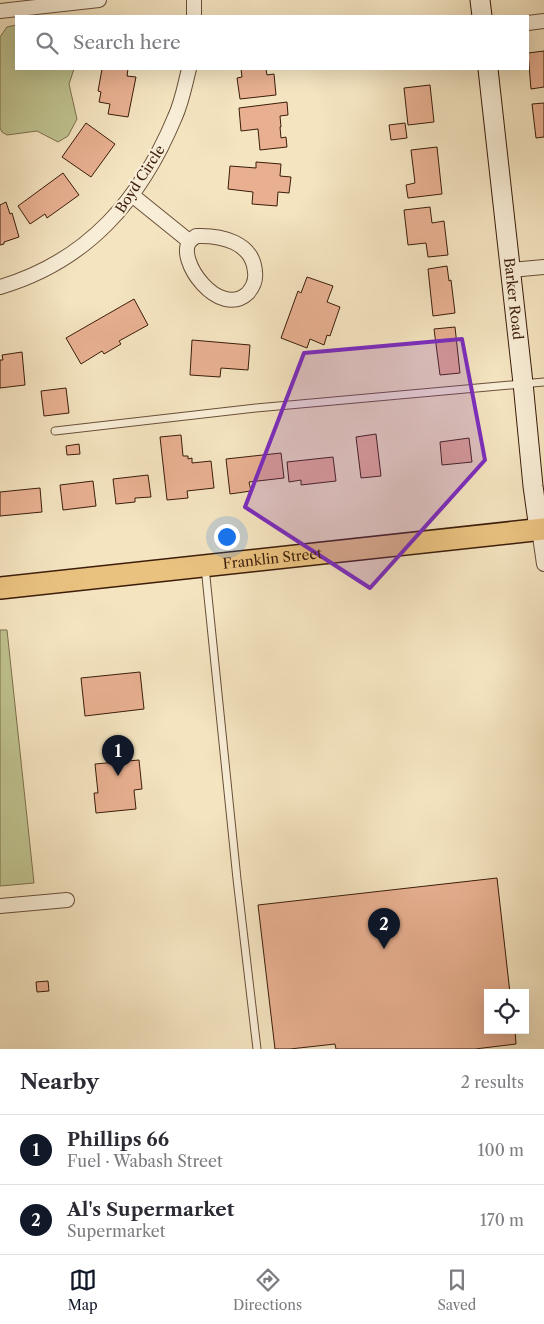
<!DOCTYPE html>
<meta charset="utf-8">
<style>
body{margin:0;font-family:"Libre Caslon Text",serif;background:#f2f2f3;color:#2b2b33}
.controls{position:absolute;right:15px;bottom:15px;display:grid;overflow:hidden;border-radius:0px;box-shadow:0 5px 20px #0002}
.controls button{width:45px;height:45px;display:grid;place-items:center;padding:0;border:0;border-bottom:1px solid #e1e1e2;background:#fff;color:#2b2b33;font:25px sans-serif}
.you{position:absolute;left:226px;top:536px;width:18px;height:18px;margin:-12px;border:4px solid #fff;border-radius:50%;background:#1a73e8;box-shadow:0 0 0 8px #1a73e833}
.badge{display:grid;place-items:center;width:32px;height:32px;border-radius:50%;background:#111827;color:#fff;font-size:16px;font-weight:700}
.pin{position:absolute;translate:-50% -41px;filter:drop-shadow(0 1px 2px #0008)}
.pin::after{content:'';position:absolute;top:26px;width:18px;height:15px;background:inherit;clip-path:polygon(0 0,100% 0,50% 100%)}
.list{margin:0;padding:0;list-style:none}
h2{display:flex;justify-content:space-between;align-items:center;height:65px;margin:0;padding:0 20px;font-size:21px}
h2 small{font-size:16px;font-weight:400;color:#7c7c81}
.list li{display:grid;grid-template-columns:32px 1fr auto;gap:15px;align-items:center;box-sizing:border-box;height:70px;padding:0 20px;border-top:1px solid #e1e1e2}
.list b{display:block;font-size:19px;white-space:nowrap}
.list p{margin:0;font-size:16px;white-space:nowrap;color:#7c7c81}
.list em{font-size:16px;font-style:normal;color:#7c7c81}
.icon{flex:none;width:28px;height:28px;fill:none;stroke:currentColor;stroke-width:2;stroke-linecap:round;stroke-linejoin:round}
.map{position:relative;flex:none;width:544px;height:1049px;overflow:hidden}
.search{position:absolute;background:#fff;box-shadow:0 5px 20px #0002;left:15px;right:15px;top:15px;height:55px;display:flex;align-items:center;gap:12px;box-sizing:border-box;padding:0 18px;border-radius:0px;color:#7c7c81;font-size:19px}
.sheet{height:205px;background:#fff}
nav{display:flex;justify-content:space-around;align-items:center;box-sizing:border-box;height:70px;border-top:1px solid #e1e1e2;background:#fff;font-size:14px;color:#7c7c81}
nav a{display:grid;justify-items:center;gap:2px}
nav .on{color:#111827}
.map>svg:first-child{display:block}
.green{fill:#bfc390;stroke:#7d704d}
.building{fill:#e8b091;stroke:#3b1d0a}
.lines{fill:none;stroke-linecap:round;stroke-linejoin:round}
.lane-casing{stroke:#694f38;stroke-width:9}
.street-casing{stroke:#694f38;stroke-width:16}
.secondary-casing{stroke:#3b1d0a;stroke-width:21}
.primary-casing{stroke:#3b1d0a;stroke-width:24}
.lane{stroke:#f8edd6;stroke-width:7}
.street{stroke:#f8edd6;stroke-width:14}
.secondary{stroke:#f8edd6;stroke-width:19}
.primary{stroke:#eac280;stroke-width:21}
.marked{fill:#7b2cbf;fill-opacity:0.2;stroke:#7b2cbf;stroke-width:4;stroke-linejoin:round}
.labels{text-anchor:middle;stroke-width:4.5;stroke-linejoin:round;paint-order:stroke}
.street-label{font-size:14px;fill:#3b1d0a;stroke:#f8edd6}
</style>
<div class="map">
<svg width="544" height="1049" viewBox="0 0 544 1049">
<rect width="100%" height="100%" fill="#f4e4c0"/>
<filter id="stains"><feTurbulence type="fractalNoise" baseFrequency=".004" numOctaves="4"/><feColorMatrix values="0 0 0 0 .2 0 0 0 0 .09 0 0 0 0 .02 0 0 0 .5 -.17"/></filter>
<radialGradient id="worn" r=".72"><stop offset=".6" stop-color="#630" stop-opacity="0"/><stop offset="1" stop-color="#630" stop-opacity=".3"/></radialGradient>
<!-- green -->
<path class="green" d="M16,25V69H74L69,84L77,119L68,136L58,142L37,131L7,135L2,132L0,128V37L7,27Z
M0,630H7L34,883L0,886Z"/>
<!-- building -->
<path class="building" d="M544,51V87L531,89L528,53Z
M102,69H128L127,76L136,77L128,117L108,114L110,104L99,102L101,92L98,91Z
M241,69H266L267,75L274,74L276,95L240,99L237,78L242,77Z
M430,85L434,122L408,125L404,88Z
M287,102L288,115L280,116L281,127H280L281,138L286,137L287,147L260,150L258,129L241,131L239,108Z
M544,103V137L536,138L532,104Z
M86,123L115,144L91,177L62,157Z
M405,123L407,138L391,140L389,125Z
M437,147L442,194L408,198L406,185L415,183L411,150Z
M256,162L281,164L280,176L291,177L289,193L278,192L277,206L252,204L253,192L228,189L230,166L256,168Z
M63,173L79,195L47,218L45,214L30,224L18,206Z
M6,202L10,214L12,213L19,237L4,242V244L0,245V205Z
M430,207L432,223L444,221L448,255L428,257L426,243L408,245L404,210Z
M447,266L449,281L451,280L455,313L433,316L428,269Z
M307,277L333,286L327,302L340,307L330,336L327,335L324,345L310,339L307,348L281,338L298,291L301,293Z
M134,299L148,325L119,341L121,344L104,354L102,351L81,364L66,338Z
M455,327L460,373L440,375L434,329Z
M192,340L250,345L248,370L221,368L220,377L190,375Z
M22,352L25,385L0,388V360H3L2,355Z
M66,388L69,413L44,416L41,391Z
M376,434L381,476L361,478L356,437Z
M181,435L183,456H188V459L192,458V463L211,461L214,488L187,491L188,498L167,500L160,437Z
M469,438L472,462L442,465L440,442Z
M79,444L80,454L67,455L66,446Z
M281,453L284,478L249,482L251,491L230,494L226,459Z
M333,457L336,481L301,485V480L289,482L287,462Z
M148,475L151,497L135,498V502L116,504L113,479Z
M93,481L96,506L63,510L60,485Z
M40,488L42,512L0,516V492Z
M140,672L144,709L85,716L81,678Z
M139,760L142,789L134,790L136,809L96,813L94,793H98L95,764Z
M497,878L510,993H488V1030H515L516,1044L475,1049H336L335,1044L290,1049H275L258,905Z
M48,981L49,991L37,992L36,982Z"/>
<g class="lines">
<!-- lane casing -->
<g class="lane-casing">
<path id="lane" d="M55,431L256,408L544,382
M205,567L237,879L257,1049"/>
</g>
<!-- street casing -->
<g class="street-casing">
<path id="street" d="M194,0V16
M0,11L99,0
M528,23L544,21
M132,195L189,241
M196,236C221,235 253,242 255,272C256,279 253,287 248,293C219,320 175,259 190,241C192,239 194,238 196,236Z
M511,270L544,267
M0,287C88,261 141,199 175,117C182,102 185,84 189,69
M539,529L544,564
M0,906L67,900"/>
</g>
<!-- secondary casing -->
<g class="secondary-casing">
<g id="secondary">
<path d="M480,0L482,16"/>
<path id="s1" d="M488,69L523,383L533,486L539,529"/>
</g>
</g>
<!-- primary casing -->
<g class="primary-casing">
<g id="primary">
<path id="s2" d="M0,588L544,529"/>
</g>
</g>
<!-- lane -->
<use href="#lane" class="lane"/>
<!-- street -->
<use href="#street" class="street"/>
<!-- secondary -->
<use href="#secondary" class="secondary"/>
<!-- primary -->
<use href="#primary" class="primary"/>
</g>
<!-- marked area -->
<path class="marked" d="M462,339L485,460L370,588L245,507L304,353Z"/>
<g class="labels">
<!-- street labels -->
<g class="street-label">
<text transform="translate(140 179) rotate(-57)" y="5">Boyd Circle</text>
<text dy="5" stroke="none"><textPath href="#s1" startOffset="231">Barker Road</textPath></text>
<text dy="5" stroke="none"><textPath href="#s2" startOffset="274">Franklin Street</textPath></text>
</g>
</g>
<rect width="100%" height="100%" filter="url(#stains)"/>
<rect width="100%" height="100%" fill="url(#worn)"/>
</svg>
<div class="controls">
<button><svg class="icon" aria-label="locate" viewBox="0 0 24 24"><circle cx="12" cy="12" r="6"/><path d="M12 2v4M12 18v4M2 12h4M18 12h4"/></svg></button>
</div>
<div class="you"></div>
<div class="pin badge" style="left:118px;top:776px">1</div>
<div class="pin badge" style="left:384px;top:949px">2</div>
<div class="search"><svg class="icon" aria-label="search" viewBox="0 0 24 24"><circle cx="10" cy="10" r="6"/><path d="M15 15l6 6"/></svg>Search here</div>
</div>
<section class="sheet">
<h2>Nearby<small>2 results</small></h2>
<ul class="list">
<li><span class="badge">1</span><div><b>Phillips 66</b><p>Fuel · Wabash Street</p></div><em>100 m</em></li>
<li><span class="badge">2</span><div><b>Al's Supermarket</b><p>Supermarket</p></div><em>170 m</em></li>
</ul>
</section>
<nav>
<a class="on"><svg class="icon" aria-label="map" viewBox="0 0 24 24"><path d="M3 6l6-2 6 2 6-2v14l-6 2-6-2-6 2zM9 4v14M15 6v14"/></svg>Map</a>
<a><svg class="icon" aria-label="directions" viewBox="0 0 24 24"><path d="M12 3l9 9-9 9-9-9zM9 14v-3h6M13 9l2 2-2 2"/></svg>Directions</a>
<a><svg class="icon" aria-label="saved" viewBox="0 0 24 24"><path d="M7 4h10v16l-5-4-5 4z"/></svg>Saved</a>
</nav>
